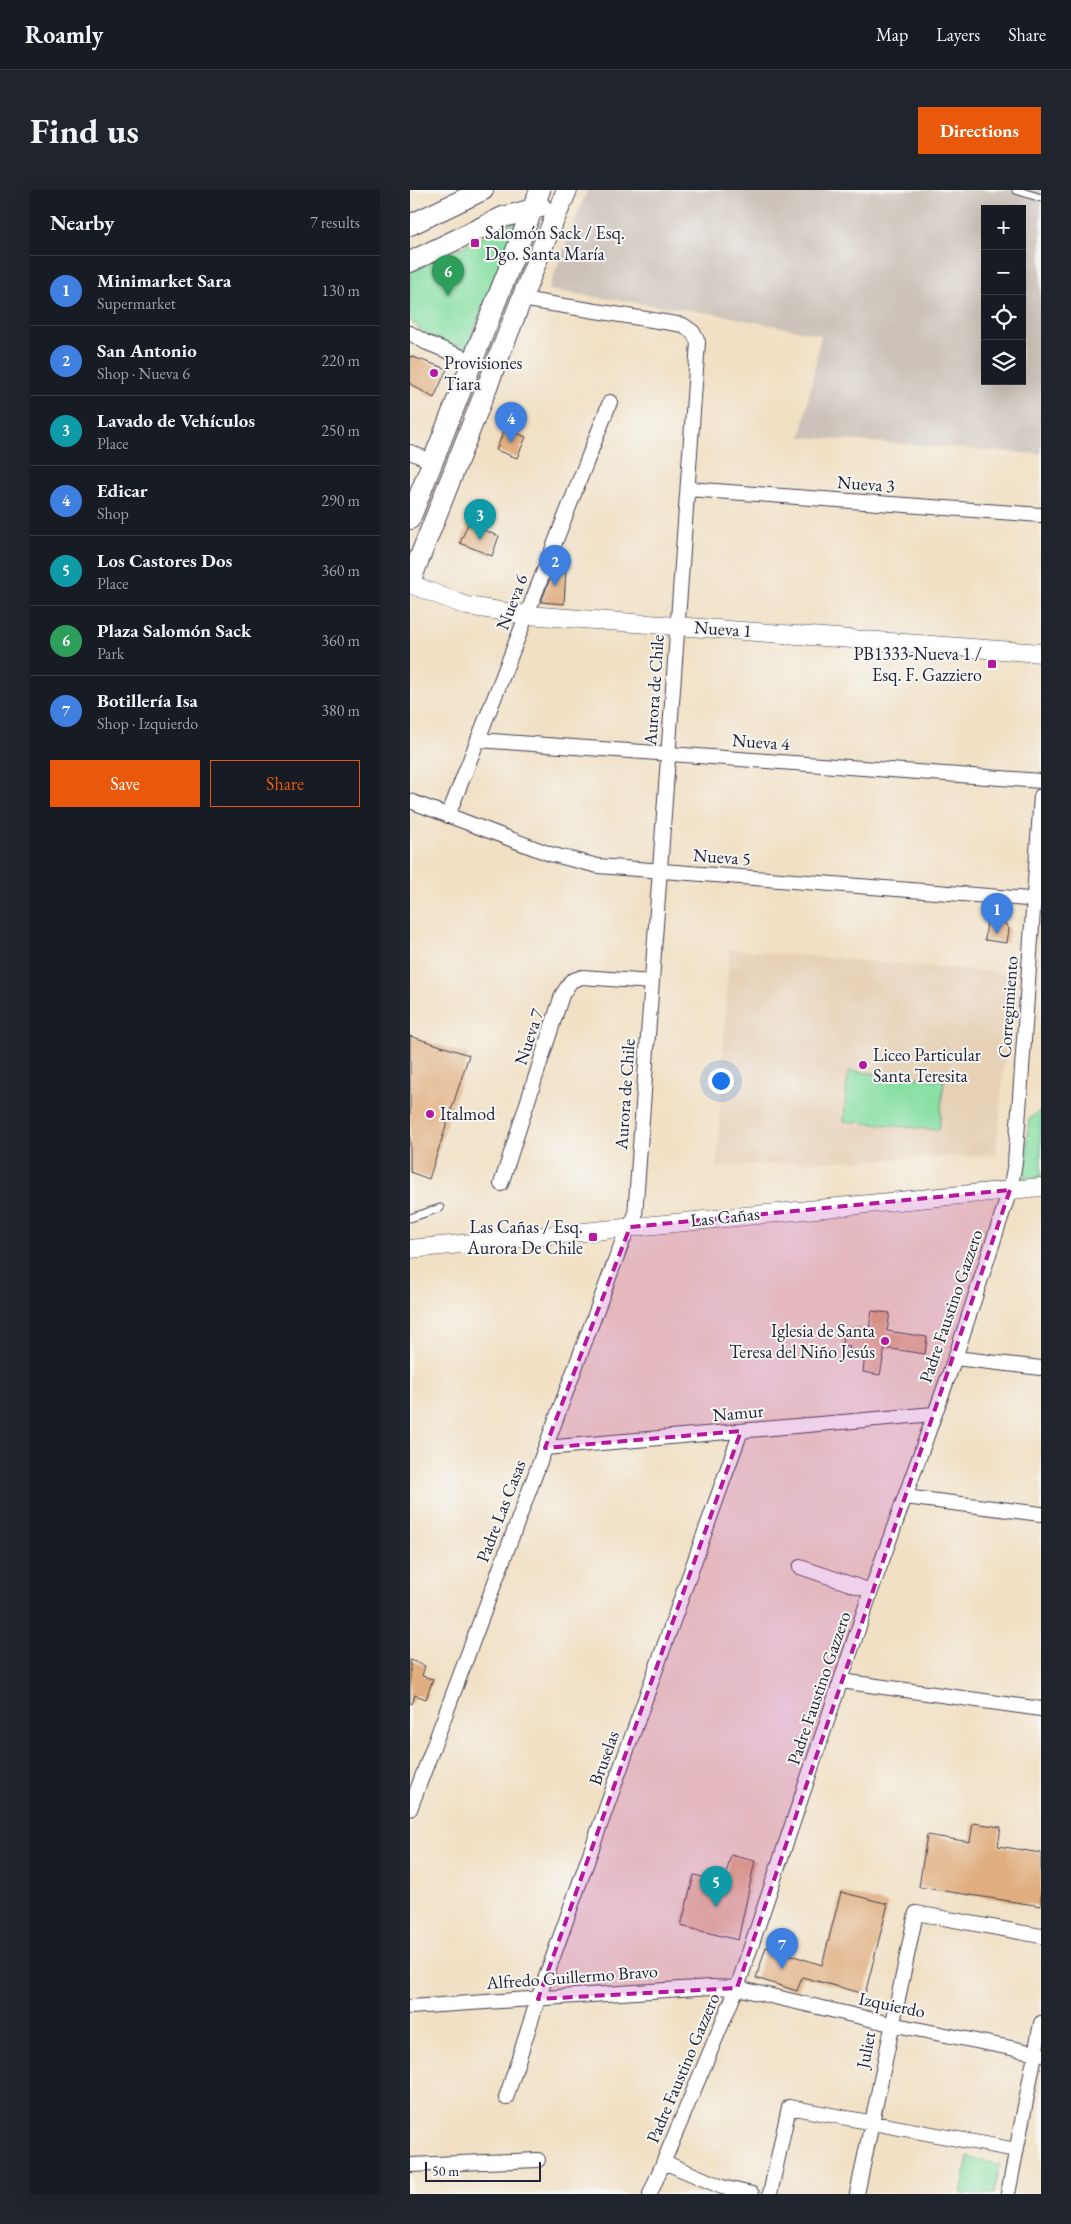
<!DOCTYPE html>
<meta charset="utf-8">
<style>
body{margin:0;font-family:"EB Garamond",serif;background:#20242c;color:#f1f3f6}
.controls{position:absolute;right:15px;top:15px;display:grid;overflow:hidden;border-radius:0px;box-shadow:0 5px 20px #0002}
.controls button{width:45px;height:45px;display:grid;place-items:center;padding:0;border:0;border-bottom:1px solid #363941;background:#171b24;color:#f1f3f6;font:25px sans-serif}
.scale{position:absolute;left:15px;bottom:12px;width:116px;box-sizing:border-box;padding-left:5px;border:2px solid #22223b;border-top:0;font-size:14px;line-height:18px;white-space:nowrap;color:#22223b;-webkit-text-stroke:4px #f6f6f2;paint-order:stroke}
.you{position:absolute;left:310px;top:890px;width:18px;height:18px;margin:-12px;border:4px solid #fff;border-radius:50%;background:#1a73e8;box-shadow:0 0 0 8px #1a73e833}
.badge{display:grid;place-items:center;width:32px;height:32px;border-radius:50%;background:#ea580c;color:#fff;font-size:16px;font-weight:700}
.pin{position:absolute;translate:-50% -41px;filter:drop-shadow(0 1px 2px #0008)}
.pin::after{content:'';position:absolute;top:26px;width:18px;height:15px;background:inherit;clip-path:polygon(0 0,100% 0,50% 100%)}
.list{margin:0;padding:0;list-style:none}
h2{display:flex;justify-content:space-between;align-items:center;height:65px;margin:0;padding:0 20px;font-size:21px}
h2 small{font-size:16px;font-weight:400;color:#9ea1a6}
.list li{display:grid;grid-template-columns:32px 1fr auto;gap:15px;align-items:center;box-sizing:border-box;height:70px;padding:0 20px;border-top:1px solid #363941}
.list b{display:block;font-size:19px;white-space:nowrap}
.list p{margin:0;font-size:16px;white-space:nowrap;color:#9ea1a6}
.list em{font-size:16px;font-style:normal;color:#9ea1a6}
.actions{display:flex;gap:10px;padding:15px 20px}
.actions a{flex:1;padding:11px 0;border:1px solid #ea580c;border-radius:0px;text-align:center;font-size:18px;color:#ea580c}
.actions .main{background:#ea580c;color:#fff}
.icon{flex:none;width:28px;height:28px;fill:none;stroke:currentColor;stroke-width:2;stroke-linecap:round;stroke-linejoin:round}
.map{position:relative;flex:none;width:631px;height:2004px;overflow:hidden;border-radius:0px}
header{display:flex;align-items:center;gap:30px;box-sizing:border-box;height:70px;padding:0 25px;background:#171b24;border-bottom:1px solid #363941}
header strong{font-size:24px}
nav{display:flex;gap:28px;margin-inline-start:auto;font-size:18px}
.intro{display:flex;align-items:center;justify-content:space-between;box-sizing:border-box;height:120px;padding:0 30px}
h1{margin:0;font-size:35px}
.button{padding:12px 22px;border-radius:0px;background:#ea580c;color:#fff;font-size:18px;font-weight:700}
main{display:flex;gap:30px;padding:0 30px}
aside{flex:1;background:#171b24;border-radius:0px;box-shadow:0 5px 20px #0002}
.map>svg:first-child{display:block}
.built{fill:#e6d0b6}
.industrial{fill:#ccc2b9;fill-rule:evenodd}
.green{fill:#87dfa3;stroke:#54806f}
.building{fill:#e0ae7f}
.lines{fill:none;stroke-linecap:round;stroke-linejoin:round}
.service-casing{stroke:#413e50;stroke-width:9}
.minor-casing{stroke:#413e50;stroke-width:16}
.tertiary-casing{stroke:#413e50;stroke-width:19}
.secondary-casing{stroke:#413e50;stroke-width:22}
.service{stroke:#fff;stroke-width:7}
.minor{stroke:#fff;stroke-width:14}
.tertiary{stroke:#fff;stroke-width:18}
.secondary{stroke:#fff;stroke-width:20}
.marked{fill:#b5179e;fill-opacity:0.2;stroke:#b5179e;stroke-width:4;stroke-dasharray:10 6;stroke-linejoin:round}
.poi-dot{fill:#b5179e;stroke:#f6f6f2;stroke-width:2}
.labels{text-anchor:middle;stroke-width:4;stroke-linejoin:round;paint-order:stroke}
.poi-label{font-size:18px;fill:#22223b;stroke:#f6f6f2;text-anchor:start}
.street-label{font-size:18px;fill:#22223b;stroke:#f6f6f2}
</style>
<header>
<strong>Roamly</strong>
<nav><a>Map</a><a>Layers</a><a>Share</a></nav>
</header>
<div class="intro"><h1>Find us</h1><a class="button">Directions</a></div>
<main>
<aside>
<h2>Nearby<small>7 results</small></h2>
<ul class="list">
<li><span class="badge" style="background:#3f7fe0">1</span><div><b>Minimarket Sara</b><p>Supermarket</p></div><em>130 m</em></li>
<li><span class="badge" style="background:#3f7fe0">2</span><div><b>San Antonio</b><p>Shop · Nueva 6</p></div><em>220 m</em></li>
<li><span class="badge" style="background:#0f9aa8">3</span><div><b>Lavado de Vehículos</b><p>Place</p></div><em>250 m</em></li>
<li><span class="badge" style="background:#3f7fe0">4</span><div><b>Edicar</b><p>Shop</p></div><em>290 m</em></li>
<li><span class="badge" style="background:#0f9aa8">5</span><div><b>Los Castores Dos</b><p>Place</p></div><em>360 m</em></li>
<li><span class="badge" style="background:#2e9e5b">6</span><div><b>Plaza Salomón Sack</b><p>Park</p></div><em>360 m</em></li>
<li><span class="badge" style="background:#3f7fe0">7</span><div><b>Botillería Isa</b><p>Shop · Izquierdo</p></div><em>380 m</em></li>
</ul>
<div class="actions"><a class="main">Save</a><a>Share</a></div>
</aside>
<div class="map">
<svg width="631" height="2004" viewBox="0 0 631 2004">
<rect width="100%" height="100%" fill="#f6f6f2"/>
<filter id="ink" filterUnits="userSpaceOnUse"><feTurbulence type="fractalNoise" baseFrequency=".02" numOctaves="2"/><feDisplacementMap in="SourceGraphic" scale="10" xChannelSelector="R" yChannelSelector="G"/><feConvolveMatrix kernelMatrix="1 2 1 2 8 2 1 2 1" color-interpolation-filters="sRGB"/></filter>
<filter id="wash" filterUnits="userSpaceOnUse"><feTurbulence type="fractalNoise" baseFrequency=".0096" numOctaves="4" result="noise"/><feDisplacementMap in="SourceGraphic" scale="20" xChannelSelector="R" yChannelSelector="G"/><feGaussianBlur stdDeviation="1.12" result="paint"/><feColorMatrix in="noise" values="0 0 0 0 0 0 0 0 0 0 0 0 0 0 0 0 0 1.4 0 .05"/><feComposite in="paint" operator="in"/></filter>
<g filter="url(#wash)">
<rect width="100%" height="100%" fill="#f1e0c4"/>
<!-- built -->
<path class="built" d="M319,759L602,784L586,965L307,976Z"/>
<!-- industrial -->
<path class="industrial" d="M177,0H631V264L391,247L411,145L306,124L138,100ZM575,19H612V191H575Z"/>
<!-- green -->
<path class="green" d="M108,30L56,159L15,144L0,130V82Z
M438,881L534,890L529,940L434,931Z
M631,920V987L614,988L619,929Z
M558,1967L590,1975L584,2004H551Z"/>
<g id="blocks">
<!-- building -->
<path class="building" d="M0,166L37,179L24,208L0,194Z
M95,238L116,247L107,268L86,260Z
M58,334L89,346L82,366L50,353Z
M144,379L156,380L154,414L131,412Z
M577,730L594,732L599,739L597,753L575,750Z
M0,846L59,865L19,989L0,982Z
M462,1121L480,1123L477,1141L517,1147L515,1164L475,1158L470,1185L453,1182L455,1164L439,1161L440,1156L432,1155L434,1142L442,1143V1137L459,1139Z
M0,1470L15,1476L12,1486L23,1489L16,1509L5,1505L2,1514L0,1513Z
M563,1633L591,1637L588,1656L631,1663V1716L509,1697L517,1645L560,1652Z
M321,1665L345,1671L328,1750L271,1736L284,1685L314,1692Z
M431,1702L478,1714L455,1804L392,1787L387,1801L346,1788L356,1757L412,1775Z"/>
</g>
</g>
<g filter="url(#ink)">
<use href="#blocks" fill-opacity="0" stroke="#413e50" stroke-width="1"/>
<g class="lines">
<!-- service casing -->
<g class="service-casing">
<path id="service" d="M606,0L631,8
M0,1028L30,1018"/>
</g>
<!-- minor casing -->
<g class="minor-casing">
<path id="minor" d="M0,143L15,152L62,171
M0,262L23,272
M278,299L631,325
M68,550L631,591
M0,611L140,664L188,676L631,710
M38,626L200,212
M91,994L152,805L161,791L172,787L242,792
M545,1168L631,1178
M135,1258L524,1224
M495,1307L631,1324
M390,1377L461,1401
M431,1491L631,1519
M0,1619L213,1050L225,1026L288,152L283,142L273,135L111,109
M0,1817L301,1797L327,1798L481,1834L631,1864
M96,1908L128,1809L331,1241
M254,1972L312,1997L342,2004
M0,1975L128,1970
M240,2004L327,1798L461,1401L545,1168L600,1000L605,973L610,907L631,606
M360,2004L379,1917L606,1960
M447,2004L506,1723L631,1746
M598,2004L631,1833"/>
</g>
<!-- tertiary casing -->
<g class="tertiary-casing">
<path id="tertiary" d="M0,394L57,416L117,425L631,463
M0,1059L631,997"/>
</g>
<!-- secondary casing -->
<g class="secondary-casing">
<path id="secondary" d="M0,35L73,0
M0,72L93,27L131,17
M0,329L130,0
M0,392L131,60L157,0"/>
</g>
<!-- service -->
<use href="#service" class="service"/>
<!-- minor -->
<use href="#minor" class="minor"/>
<!-- tertiary -->
<use href="#tertiary" class="tertiary"/>
<!-- secondary -->
<use href="#secondary" class="secondary"/>
</g>
</g>
<!-- marked area -->
<path class="marked" d="M600,1000L327,1798L128,1809L331,1241L135,1258L220,1037Z"/>
<!-- markers -->
<g class="poi-dot">
<rect x="60" y="48" width="10" height="10" rx="2.5"/>
<circle cx="24" cy="183" r="5"/>
<rect x="577" y="469" width="10" height="10" rx="2.5"/>
<circle cx="453" cy="875" r="5"/>
<circle cx="20" cy="924" r="5"/>
<rect x="178" y="1042" width="10" height="10" rx="2.5"/>
<circle cx="475" cy="1151" r="5"/>
</g>
<g class="labels">
<!-- poi labels -->
<g class="poi-label">
<text x="75" y="49">Salomón Sack / Esq.<tspan x="75" dy="21">Dgo. Santa María</tspan></text>
<text x="34" y="179">Provisiones<tspan x="34" dy="21">Tiara</tspan></text>
<text x="572" y="470" text-anchor="end">PB1333-Nueva 1 /<tspan x="572" dy="21">Esq. F. Gazziero</tspan></text>
<text x="463" y="871">Liceo Particular<tspan x="463" dy="21">Santa Teresita</tspan></text>
<text x="30" y="930">Italmod</text>
<text x="173" y="1043" text-anchor="end">Las Cañas / Esq.<tspan x="173" dy="21">Aurora De Chile</tspan></text>
<text x="465" y="1147" text-anchor="end">Iglesia de Santa<tspan x="465" dy="21">Teresa del Niño Jesús</tspan></text>
</g>
<!-- street labels -->
<g class="street-label">
<text transform="translate(456 294) rotate(4)" y="6">Nueva 3</text>
<text transform="translate(102 412) rotate(-69)" y="6">Nueva 6</text>
<text transform="translate(313 439) rotate(4)" y="6">Nueva 1</text>
<text transform="translate(244 500) rotate(-86)" y="6">Aurora de Chile</text>
<text transform="translate(351 552) rotate(4)" y="6">Nueva 4</text>
<text transform="translate(312 667) rotate(4)" y="6">Nueva 5</text>
<text transform="translate(598 817) rotate(-86)" y="6">Corregimiento</text>
<text transform="translate(119 847) rotate(-72)" y="6">Nueva 7</text>
<text transform="translate(215 904) rotate(-86)" y="6">Aurora de Chile</text>
<text transform="translate(315 1027) rotate(-6)" y="6">Las Cañas</text>
<text transform="translate(541 1116) rotate(-71)" y="6">Padre Faustino Gazzero</text>
<text transform="translate(328 1223) rotate(-5)" y="6">Namur</text>
<text transform="translate(91 1321) rotate(-69)" y="6">Padre Las Casas</text>
<text transform="translate(409 1498) rotate(-71)" y="6">Padre Faustino Gazzero</text>
<text transform="translate(194 1568) rotate(-70)" y="6">Bruselas</text>
<text transform="translate(162 1787) rotate(-4)" y="6">Alfredo Guillermo Bravo</text>
<text transform="translate(482 1815) rotate(12)" y="6">Izquierdo</text>
<text transform="translate(456 1860) rotate(-79)" y="6">Juliet</text>
<text transform="translate(273 1878) rotate(-67)" y="6">Padre Faustino Gazzero</text>
</g>
</g>
</svg>
<div class="controls">
<button>+</button>
<button>−</button>
<button><svg class="icon" aria-label="locate" viewBox="0 0 24 24"><circle cx="12" cy="12" r="6"/><path d="M12 2v4M12 18v4M2 12h4M18 12h4"/></svg></button>
<button><svg class="icon" aria-label="layers" viewBox="0 0 24 24"><path d="M12 4l9 5-9 5-9-5zM3 14l9 5 9-5"/></svg></button>
</div>
<div class="scale">50 m</div>
<div class="you"></div>
<div class="pin badge" style="left:587px;top:744px;background:#3f7fe0">1</div>
<div class="pin badge" style="left:145px;top:396px;background:#3f7fe0">2</div>
<div class="pin badge" style="left:70px;top:350px;background:#0f9aa8">3</div>
<div class="pin badge" style="left:101px;top:253px;background:#3f7fe0">4</div>
<div class="pin badge" style="left:306px;top:1717px;background:#0f9aa8">5</div>
<div class="pin badge" style="left:38px;top:106px;background:#2e9e5b">6</div>
<div class="pin badge" style="left:372px;top:1779px;background:#3f7fe0">7</div>
</div>
</main>
